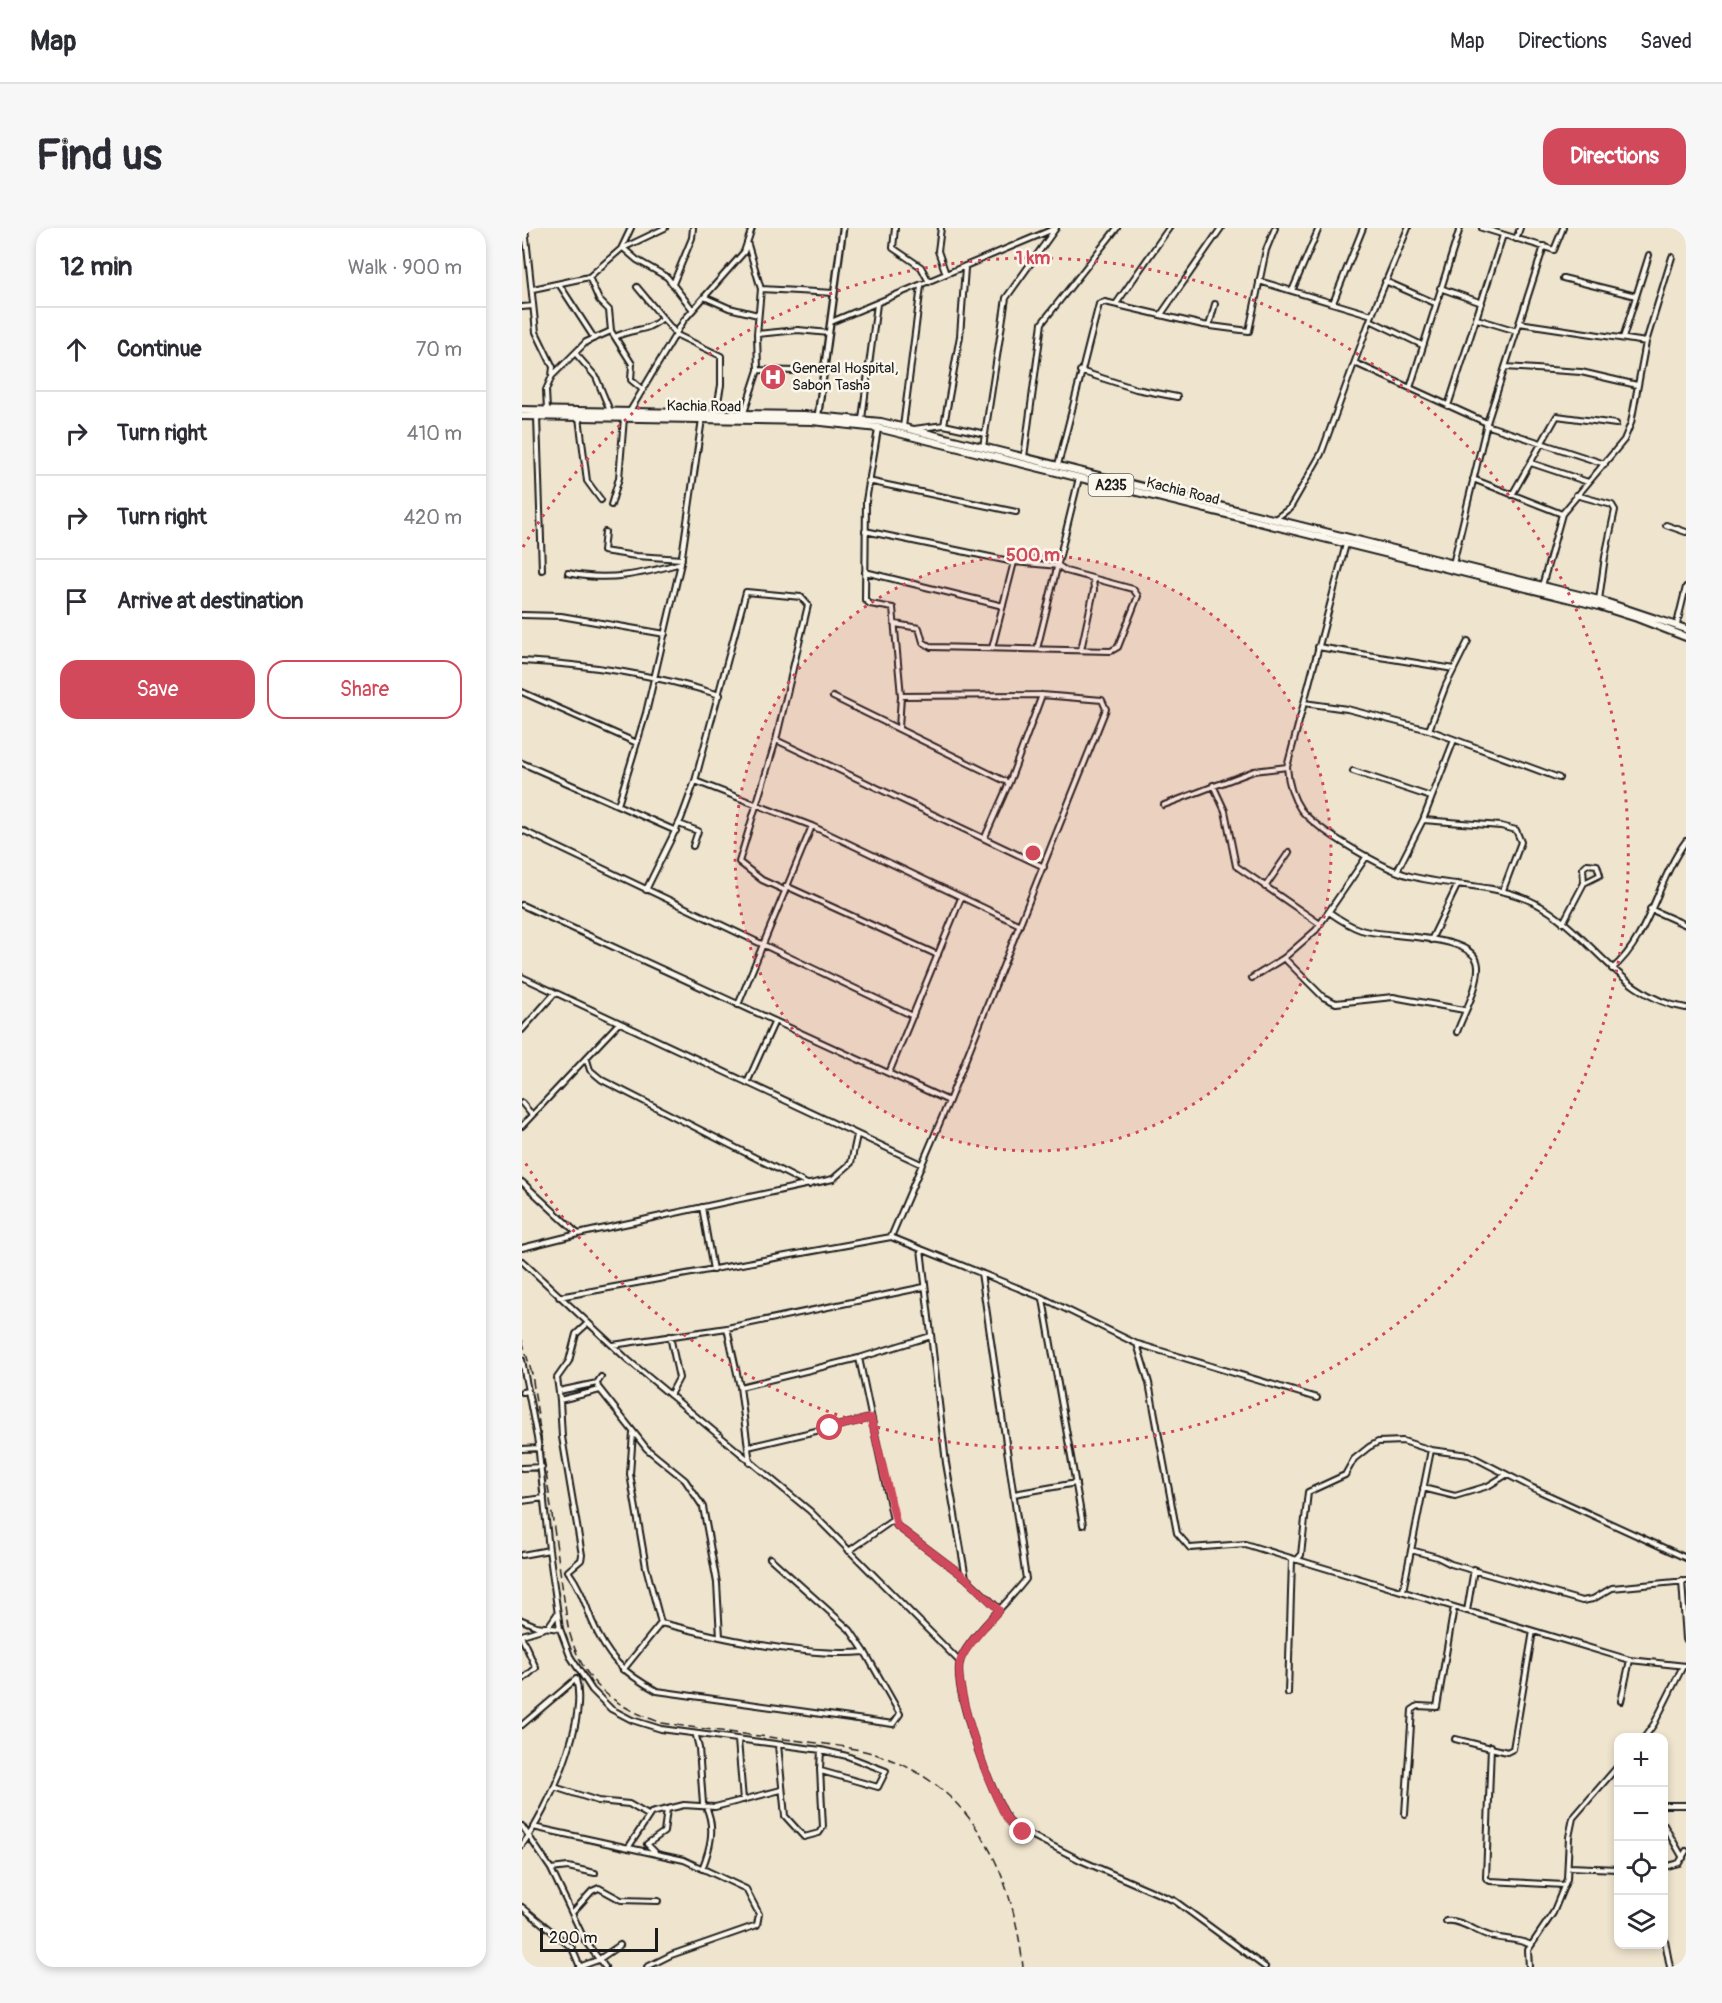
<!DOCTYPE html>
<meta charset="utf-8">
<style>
body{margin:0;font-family:Pangolin,sans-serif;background:#f7f7f7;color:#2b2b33}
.controls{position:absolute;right:18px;bottom:18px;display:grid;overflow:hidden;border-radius:12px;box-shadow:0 3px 9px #0003}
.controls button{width:54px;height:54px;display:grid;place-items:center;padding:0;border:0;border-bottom:2px solid #e1e1e2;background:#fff;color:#2b2b33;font:30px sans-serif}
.scale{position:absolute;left:18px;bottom:15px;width:118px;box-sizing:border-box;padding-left:6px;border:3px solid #1c1c1c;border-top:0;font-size:16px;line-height:21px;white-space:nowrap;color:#1c1c1c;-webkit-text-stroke:4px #fbf7ec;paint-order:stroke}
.stop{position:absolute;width:18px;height:18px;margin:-14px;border:4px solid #d1495b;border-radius:50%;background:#fff}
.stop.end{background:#d1495b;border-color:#fff;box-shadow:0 2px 6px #0008}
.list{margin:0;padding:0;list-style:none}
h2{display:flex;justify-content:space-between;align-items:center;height:78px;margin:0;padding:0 24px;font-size:26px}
h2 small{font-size:20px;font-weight:400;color:#7c7c81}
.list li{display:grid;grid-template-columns:39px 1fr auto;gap:18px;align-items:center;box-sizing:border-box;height:84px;padding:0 24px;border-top:2px solid #e1e1e2}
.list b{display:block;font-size:22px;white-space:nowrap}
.list em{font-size:20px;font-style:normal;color:#7c7c81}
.actions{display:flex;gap:12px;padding:18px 24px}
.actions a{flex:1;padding:14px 0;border:2px solid #d1495b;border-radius:18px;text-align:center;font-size:21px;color:#d1495b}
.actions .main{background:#d1495b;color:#fff}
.icon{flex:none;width:33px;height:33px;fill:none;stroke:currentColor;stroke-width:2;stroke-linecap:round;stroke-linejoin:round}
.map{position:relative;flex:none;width:1164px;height:1739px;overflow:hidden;border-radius:18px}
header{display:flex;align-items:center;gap:36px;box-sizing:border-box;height:84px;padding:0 30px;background:#fff;border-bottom:2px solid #e1e1e2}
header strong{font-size:28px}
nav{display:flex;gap:33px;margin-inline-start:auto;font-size:21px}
.intro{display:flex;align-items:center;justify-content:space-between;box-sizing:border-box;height:144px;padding:0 36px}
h1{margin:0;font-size:42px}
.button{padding:15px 27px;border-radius:18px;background:#d1495b;color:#fff;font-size:21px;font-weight:700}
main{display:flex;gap:36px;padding:0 36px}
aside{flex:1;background:#fff;border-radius:18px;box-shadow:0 3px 9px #0003}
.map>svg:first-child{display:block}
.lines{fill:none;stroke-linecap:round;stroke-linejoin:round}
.minor-casing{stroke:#1c1c1c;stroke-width:8}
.tertiary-casing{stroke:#1c1c1c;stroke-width:9}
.trunk-casing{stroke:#1c1c1c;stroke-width:10}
.minor{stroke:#fbf7ec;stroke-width:4}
.tertiary{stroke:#fbf7ec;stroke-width:4.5}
.trunk{stroke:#fbf7ec;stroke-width:6}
.rail{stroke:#1c1c1c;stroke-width:1.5;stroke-dasharray:9 4.5;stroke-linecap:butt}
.route{stroke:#d1495b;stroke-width:8}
.ring{fill:none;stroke:#d1495b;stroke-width:3;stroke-dasharray:3 6}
.labels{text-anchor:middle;stroke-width:5;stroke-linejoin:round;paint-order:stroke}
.shield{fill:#fbf7ec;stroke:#5f5e5a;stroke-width:1.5}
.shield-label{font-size:14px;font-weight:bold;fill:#1c1c1c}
.poi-label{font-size:15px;fill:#1c1c1c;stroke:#fbf7ec;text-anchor:start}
.street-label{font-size:15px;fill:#1c1c1c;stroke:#fbf7ec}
.centre{fill:#d1495b;stroke:#fbf7ec;stroke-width:3}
.ring-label{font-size:18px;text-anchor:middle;font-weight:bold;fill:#d1495b;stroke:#fbf7ec;stroke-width:5;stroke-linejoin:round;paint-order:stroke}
</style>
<header>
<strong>Map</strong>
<nav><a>Map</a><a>Directions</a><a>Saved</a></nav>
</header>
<div class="intro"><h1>Find us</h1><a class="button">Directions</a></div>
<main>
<aside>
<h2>12 min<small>Walk · 900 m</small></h2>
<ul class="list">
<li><svg class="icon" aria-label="ahead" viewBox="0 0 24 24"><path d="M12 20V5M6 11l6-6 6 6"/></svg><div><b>Continue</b></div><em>70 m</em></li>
<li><svg class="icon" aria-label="right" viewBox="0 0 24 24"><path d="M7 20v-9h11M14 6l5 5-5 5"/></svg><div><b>Turn right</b></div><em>410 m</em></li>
<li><svg class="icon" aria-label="right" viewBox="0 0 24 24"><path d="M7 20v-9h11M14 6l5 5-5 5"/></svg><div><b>Turn right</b></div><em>420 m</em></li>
<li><svg class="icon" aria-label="arrive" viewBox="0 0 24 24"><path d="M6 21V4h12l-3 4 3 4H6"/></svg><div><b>Arrive at destination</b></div></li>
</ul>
<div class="actions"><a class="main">Save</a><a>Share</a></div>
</aside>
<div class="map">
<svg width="1164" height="1739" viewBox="0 0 1164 1739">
<rect width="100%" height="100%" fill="#efe4ce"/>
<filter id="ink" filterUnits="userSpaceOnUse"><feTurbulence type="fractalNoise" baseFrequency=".0167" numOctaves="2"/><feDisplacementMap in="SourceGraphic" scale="12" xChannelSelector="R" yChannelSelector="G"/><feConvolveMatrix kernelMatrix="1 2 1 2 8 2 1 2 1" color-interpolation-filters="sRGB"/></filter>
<g filter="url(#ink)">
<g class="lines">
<!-- minor casing -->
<g class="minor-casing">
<path id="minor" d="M3,0L14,104L31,139L30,148L24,162L25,182
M373,0L371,20L399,39L407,54
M419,0L416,23L424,46
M960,0L1032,22L1041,0
M994,11L998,0
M101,20L115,32L145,49L171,82
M99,21L109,0
M67,49L77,72L87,82L89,103L110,136L109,152L121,162
M1041,50L1114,68
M737,53L850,87
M863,53L913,75
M37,56L72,110
M151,56L170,10L171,0
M115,59L155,107L199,128V157L194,185
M918,60L960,75
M11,61L67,49L99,21L143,0
M239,61L312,65
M770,63L797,0
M182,69L207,80L236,87
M811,75L841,0
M594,76L647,0
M0,79L11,78
M640,85L699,0
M955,91L995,103
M848,92L900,117
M309,94L534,0
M997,95L1124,114
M687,98L693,76
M235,106L276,102L307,105
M93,109C113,99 121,106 141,90
M1101,110L1127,27
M54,126L74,149L88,183
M833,135L965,195
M983,139L1059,144L1115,157
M236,142L273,143
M558,143L614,161L655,169
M31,147L64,114L89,103
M888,160L938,0
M926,178L981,7
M108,183L162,92L222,24L230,0
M222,185L236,142L235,106L239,61L226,17
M15,189L20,342
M57,189L65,253L79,272
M340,191L355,76
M422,197L438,108L443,40
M964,197L1083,236
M381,199L399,58
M392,201L422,197L463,206
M461,219L484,70L534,0
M502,229L520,95L595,0
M1009,235L1066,254
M536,237L577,76L583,74L681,97L727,103L744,22L753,0
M951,251L1040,286
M346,253L494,284
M990,267L1035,188L1094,196
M1054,267L1090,277L1093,282L1083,329L1077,372
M89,277L97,250L102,190
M753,291L768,280L799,226L848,92L886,0
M1144,297L1164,304
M343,303L492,334L537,338L544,343L611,361L616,368L596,419L589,423L409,419L401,414L397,400L373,396
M83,304L81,323L114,328L160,331
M824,316L765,539C766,554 770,569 779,582C796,603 862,641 888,648C929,659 974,655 1013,675C1069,704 1098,770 1164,780
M931,336L965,195L1022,18
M343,344L481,378
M46,345C86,354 120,346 159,335
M1020,358L1040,286L1102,212L1109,195L1124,114L1150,29
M0,387L39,388L143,406
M1155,396L1164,359
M796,419L932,441
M470,420L492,334
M515,421L557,250
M559,422L572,362L571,351
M0,433C71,437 130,446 198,467
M0,464L115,515
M311,469L487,555
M782,475L825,481L907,502L1037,550
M377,500L379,468
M907,502L924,457L946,413
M0,535L154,603
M831,543L909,569
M173,553L290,598L498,697
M691,557L703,583L714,638L798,696
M96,577L124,485L159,335L180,191
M642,577L732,543L765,539
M901,592L979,598L994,602L999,614L981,662
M157,596L176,603L171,618
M0,602L391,788
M463,609L487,555L520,467
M875,643L901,592L932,512
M264,658L416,727
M743,659L767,624
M124,662L159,591L173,553L224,364L279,369L286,377L254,512
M262,662L240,652L217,634L254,512L522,639
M0,677L427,873
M1128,681L1164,697
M807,684C817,691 827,698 839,702C865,710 954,705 956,738C957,759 942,785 935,804
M1041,695L1062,655L1061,640L1065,636L1075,637L1078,647L1062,655
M909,712L936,656
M762,730L801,769L814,775L871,769L942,782
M1090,741C1128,709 1135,652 1164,613
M0,749L399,936
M730,750L762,730L794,702L845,628
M216,777L290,598
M0,802L32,766
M65,832L68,842L80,852L287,957
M367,845L439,670
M225,855L252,795
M0,875L10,887
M0,898L97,795
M0,954L56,1006
M180,979L191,1042
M369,1009L521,1070L615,1116L627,1155L655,1305L668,1320L723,1316L775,1332L779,1327L786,1264L823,1247L832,1231L847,1219L856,1214L881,1213L909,1222L947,1227L1011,1260L1164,1330
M0,1020L56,1006L311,951L329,935L335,907
M399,1021L424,1235L444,1350L477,1381
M0,1033L106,1132L288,1283L438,1434
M459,1045L504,1351C489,1372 445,1411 438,1433C430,1462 472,1575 491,1598L558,1632L653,1673L743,1739
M37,1069L369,1009L427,873L584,481L580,472L520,467L379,468L371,380L348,376L343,372L344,273L356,201
M521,1071L561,1297
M205,1100L218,1159L228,1235
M616,1116L795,1170
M91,1117L205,1100L402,1059
M337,1130L371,1292L375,1298L444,1350
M0,1132L16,1215L27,1322L38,1401L48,1428L70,1462L89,1481L110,1492L139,1501L299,1522L325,1528L364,1543L356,1559L299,1543
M218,1159L337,1130L409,1108
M78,1162L38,1172L40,1209L60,1327L59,1332L46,1343C58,1359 63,1375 70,1393C85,1429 101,1445 135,1463L371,1496L378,1486L343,1424C301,1428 240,1418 198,1409L195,1355L181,1279L163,1252L125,1221L76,1159L75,1155L79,1149
M37,1163L75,1155
M0,1164L6,1163
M148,1167L157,1150L148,1108
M38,1172L35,1150L47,1133L54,1106L66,1095
M111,1205L108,1246L124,1339L139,1395
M226,1219L349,1190
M0,1221L17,1220
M0,1240L20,1239
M901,1260L933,1268L966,1258L984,1247
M492,1266L554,1255
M0,1273L22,1270
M889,1322L915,1329L929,1336L1060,1373L1071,1371L1090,1360L1164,1353
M327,1323L371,1292
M0,1327L27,1322
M248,1330L328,1402L343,1424
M776,1332L1108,1432L1164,1438
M1160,1353L1164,1411
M881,1363L909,1222
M945,1383L952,1341
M0,1392L14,1398L38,1401
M139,1395L198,1409
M0,1407L26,1399L35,1386
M0,1410L14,1440L0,1452
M101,1442L139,1395
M766,1465L770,1332
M1099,1473L1108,1432
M0,1497L54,1451
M174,1508L177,1520L181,1576
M1122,1510L1132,1496L1161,1438
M933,1511L985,1524L991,1521L1011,1403
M216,1512L221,1572
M256,1517L263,1588L282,1609L297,1605L301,1599L298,1541L299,1522
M969,1518L964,1650L968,1653L1042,1657
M32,1559L76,1573L107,1576L126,1587
M1142,1577H1164
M883,1586L890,1482L896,1478L915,1479L932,1379
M1142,1597L1161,1630
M0,1598L29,1641L63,1713L83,1739
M11,1599L162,1632L224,1661L237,1686L235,1697L149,1727L125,1739
M0,1617C26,1583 66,1493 54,1451
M106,1620L129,1585L162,1577L193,1579L259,1562
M133,1624L125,1616L142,1604L145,1581
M1047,1639L1096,1641
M1142,1639L1157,1635L1164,1623
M29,1641L46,1639L73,1645
M180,1641C188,1621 194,1600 184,1579
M0,1679L50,1720L58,1739
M50,1685L70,1663L77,1660L99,1672L136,1673
M924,1693C938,1691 954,1704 968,1708C982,1712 995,1710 1009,1717
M1142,1708L1148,1739
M57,1739L76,1732L98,1717
M1007,1739L1006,1722L1031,1685L1045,1651L1047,1609L1051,1590L1096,1538"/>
</g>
<!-- tertiary casing -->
<g class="tertiary-casing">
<path id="tertiary" d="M296,187L321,0"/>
</g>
<!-- trunk casing -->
<g class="trunk-casing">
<path id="trunk" d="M0,182L282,187L359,194L1077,372L1164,401
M0,188L290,193L356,200L1077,378L1115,390L1164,409"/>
</g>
<!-- minor -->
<use href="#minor" class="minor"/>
<!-- tertiary -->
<use href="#tertiary" class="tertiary"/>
<!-- trunk -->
<use href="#trunk" class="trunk"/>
<!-- rail -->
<path class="rail" d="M0,1112L10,1146L46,1399C60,1454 88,1477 140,1495C181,1501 221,1506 262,1511C294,1515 325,1517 356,1527C452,1558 491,1646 501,1739"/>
</g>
</g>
<g class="lines" filter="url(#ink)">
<!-- route -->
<path class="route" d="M308,1200L349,1190L375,1298L444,1350L477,1382C467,1394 442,1419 438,1434C431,1461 470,1569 487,1593C490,1598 495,1601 501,1604"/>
</g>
<!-- distance rings -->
<circle cx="511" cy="625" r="298" fill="#d1495b" fill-opacity=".12"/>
<g class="ring">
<circle cx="511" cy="625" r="298"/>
<path d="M1 319A595 595 0 1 1 1 931"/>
</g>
<!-- icons -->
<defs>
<g id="hospital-disc" transform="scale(1.35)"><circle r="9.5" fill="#d1495b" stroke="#fbf7ec"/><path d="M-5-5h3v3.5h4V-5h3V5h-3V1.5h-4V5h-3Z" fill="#fff"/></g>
</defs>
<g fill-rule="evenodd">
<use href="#hospital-disc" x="251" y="149"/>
</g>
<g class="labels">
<!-- shield labels -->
<rect class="shield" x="566.5" y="246" width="45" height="22" rx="4.5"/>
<g class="shield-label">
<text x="589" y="262">A235</text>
</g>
<!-- poi labels -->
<g class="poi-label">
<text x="270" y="145">General Hospital,<tspan x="270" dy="17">Sabon Tasha</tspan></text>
</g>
<!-- street labels -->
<g class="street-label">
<text transform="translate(182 178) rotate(1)" y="5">Kachia Road</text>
<text transform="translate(661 263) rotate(14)" y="5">Kachia Road</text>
</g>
</g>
<circle cx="511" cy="625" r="9" class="centre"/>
<g class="ring-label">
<text x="511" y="36">1 km</text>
<text x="511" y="333">500 m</text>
</g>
</svg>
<div class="controls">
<button>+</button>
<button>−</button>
<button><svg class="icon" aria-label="locate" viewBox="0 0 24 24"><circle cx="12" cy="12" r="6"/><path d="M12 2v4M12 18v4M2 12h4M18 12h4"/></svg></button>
<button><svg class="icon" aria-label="layers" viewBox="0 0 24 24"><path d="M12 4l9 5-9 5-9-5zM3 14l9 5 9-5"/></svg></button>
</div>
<div class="scale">200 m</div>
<div class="stop" style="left:308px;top:1200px"></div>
<div class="stop end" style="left:501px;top:1604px"></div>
</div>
</main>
